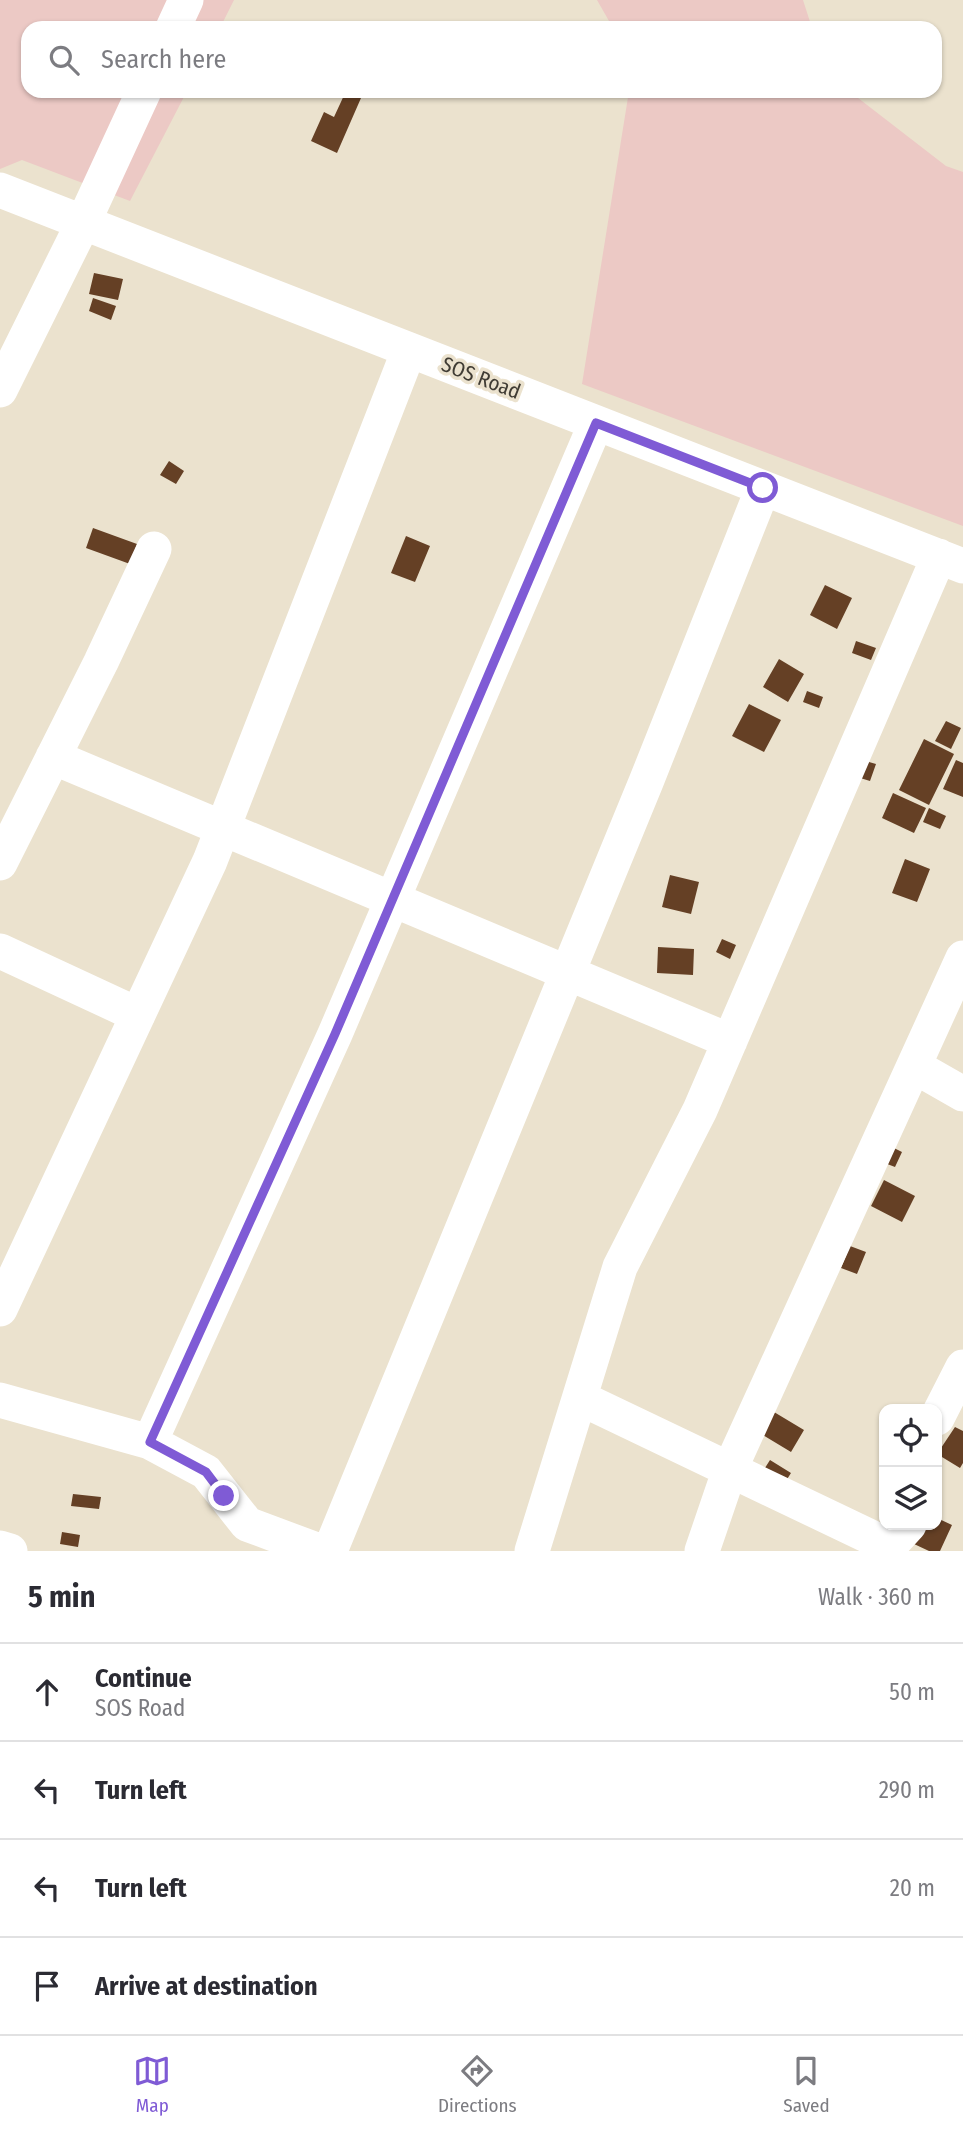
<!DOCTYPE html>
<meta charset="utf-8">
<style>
body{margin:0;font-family:"Fira Sans Condensed",sans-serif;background:#f2f2f3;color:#2b2b33}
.controls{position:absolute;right:21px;bottom:21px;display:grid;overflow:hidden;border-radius:14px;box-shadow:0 2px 5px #0004}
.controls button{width:63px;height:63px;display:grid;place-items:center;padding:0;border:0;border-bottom:2px solid #e1e1e2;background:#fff;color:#2b2b33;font:35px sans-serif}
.stop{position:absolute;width:21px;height:21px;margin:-16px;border:5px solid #7f5bd5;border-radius:50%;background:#fff}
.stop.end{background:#7f5bd5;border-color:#fff;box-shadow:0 2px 7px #0008}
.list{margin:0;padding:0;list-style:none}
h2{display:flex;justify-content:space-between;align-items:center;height:91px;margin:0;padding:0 28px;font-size:30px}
h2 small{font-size:23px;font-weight:400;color:#7c7c81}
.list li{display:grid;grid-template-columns:46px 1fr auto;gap:21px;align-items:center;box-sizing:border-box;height:98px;padding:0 28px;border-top:2px solid #e1e1e2}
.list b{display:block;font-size:26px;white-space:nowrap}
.list p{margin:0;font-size:23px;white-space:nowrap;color:#7c7c81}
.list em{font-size:23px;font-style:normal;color:#7c7c81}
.icon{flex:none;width:38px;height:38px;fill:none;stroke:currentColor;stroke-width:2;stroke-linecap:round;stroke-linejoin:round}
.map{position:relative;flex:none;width:963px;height:1551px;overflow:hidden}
.search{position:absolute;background:#fff;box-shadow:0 2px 5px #0004;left:21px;right:21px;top:21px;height:77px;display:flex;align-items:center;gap:18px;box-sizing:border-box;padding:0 24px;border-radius:21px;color:#7c7c81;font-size:26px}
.sheet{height:483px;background:#fff}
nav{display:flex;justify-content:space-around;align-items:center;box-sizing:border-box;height:98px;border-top:2px solid #e1e1e2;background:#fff;font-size:19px;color:#7c7c81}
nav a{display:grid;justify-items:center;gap:4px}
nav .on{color:#7f5bd5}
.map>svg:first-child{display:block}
.green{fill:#ecc9c5}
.building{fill:#654025}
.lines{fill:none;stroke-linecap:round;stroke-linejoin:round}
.minor{stroke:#fff;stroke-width:35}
.route{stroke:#7f5bd5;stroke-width:9}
.labels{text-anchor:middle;stroke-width:7;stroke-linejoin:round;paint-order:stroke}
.street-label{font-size:21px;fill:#403c34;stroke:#ebe2ce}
</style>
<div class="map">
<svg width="963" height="1551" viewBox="0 0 963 1551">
<rect width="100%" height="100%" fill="#ebe2ce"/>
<!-- green -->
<path class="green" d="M0,0H234L220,28H28V91H187L130,201L22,160L0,169Z
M597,0H803L812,28H613Z
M629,91H849L946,166L963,172V526L582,384Z"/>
<!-- building -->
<path class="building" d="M346,91L361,98L337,153L311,141L324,112L334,117Z
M94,273L123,279L118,300L89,294Z
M93,298L116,306L111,320L89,311Z
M169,461L184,471L176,484L160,475Z
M93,528L137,544L130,564L86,548Z
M406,536L430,546L415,582L391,573Z
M825,585L852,598L837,629L810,615Z
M856,641L876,648L871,660L852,653Z
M779,659L804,674L788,702L763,687Z
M807,691L823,697L819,708L803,702Z
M749,704L781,720L764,752L732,736Z
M946,721L961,728L951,749L935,741Z
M924,739L954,754L929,805L899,790Z
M862,760L876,764L870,781L857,777Z
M956,760L963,763V797L943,789Z
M893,793L926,808L914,833L882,818Z
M929,808L946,816L940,829L923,822Z
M905,859L930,869L917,902L892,893Z
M670,875L699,882L691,914L662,907Z
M722,939L736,945L730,959L716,952Z
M658,947L694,949L693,975L657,973Z
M890,1146L902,1152L895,1167L882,1162Z
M884,1180L915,1196L902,1222L871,1206Z
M850,1246L866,1252L857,1274L841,1268Z
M774,1412L804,1430L791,1452L761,1434Z
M955,1427L963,1431V1463L960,1468L937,1454Z
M770,1460L791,1473L784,1484L763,1471Z
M73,1494L101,1497L99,1509L71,1506Z
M937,1518L952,1525L940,1551H929L914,1544L923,1525H937Z
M62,1532L80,1535L78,1547L60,1544Z"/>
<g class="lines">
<!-- minor -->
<path class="minor" d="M173,28L186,0
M0,190L963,566
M0,390L83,223L144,91
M53,757L730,1041
M0,863L101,662L154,549
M0,951L138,1015
M914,1066L963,1094
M0,1309L210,861L409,350
M580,1398L879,1541L897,1538L909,1525
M0,1400L150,1442L206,1472L247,1524L319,1551
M937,1418L963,1367
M150,1442L335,1034L596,423
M0,1548L10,1551
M330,1551L646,782L763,488
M532,1551L620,1267L700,1110L939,556
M702,1551L730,1469L963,958"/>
</g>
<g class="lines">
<!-- route -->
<path class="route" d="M224,1496L206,1472L150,1442L335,1034L596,423L763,488"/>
</g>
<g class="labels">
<!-- street labels -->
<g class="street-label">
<text transform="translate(481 378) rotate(21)" y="7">SOS Road</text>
</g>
</g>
</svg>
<div class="controls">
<button><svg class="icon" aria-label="locate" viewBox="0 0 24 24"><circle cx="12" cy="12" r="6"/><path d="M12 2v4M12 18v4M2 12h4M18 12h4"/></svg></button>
<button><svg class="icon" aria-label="layers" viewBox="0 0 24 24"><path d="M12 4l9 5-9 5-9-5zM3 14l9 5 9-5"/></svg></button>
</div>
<div class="stop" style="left:763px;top:488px"></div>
<div class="stop end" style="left:224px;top:1496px"></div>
<div class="search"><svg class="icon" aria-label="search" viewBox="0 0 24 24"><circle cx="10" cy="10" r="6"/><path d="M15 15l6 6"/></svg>Search here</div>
</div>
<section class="sheet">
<h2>5 min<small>Walk · 360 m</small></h2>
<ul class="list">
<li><svg class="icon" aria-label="ahead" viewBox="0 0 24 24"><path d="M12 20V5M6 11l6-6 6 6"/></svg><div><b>Continue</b><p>SOS Road</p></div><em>50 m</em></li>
<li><svg class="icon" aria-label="left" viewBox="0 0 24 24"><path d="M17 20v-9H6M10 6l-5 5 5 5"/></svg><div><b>Turn left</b></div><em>290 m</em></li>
<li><svg class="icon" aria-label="left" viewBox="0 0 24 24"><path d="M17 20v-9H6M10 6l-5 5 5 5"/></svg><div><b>Turn left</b></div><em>20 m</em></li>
<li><svg class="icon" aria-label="arrive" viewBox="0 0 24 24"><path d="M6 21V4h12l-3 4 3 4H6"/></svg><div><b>Arrive at destination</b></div></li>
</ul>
</section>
<nav>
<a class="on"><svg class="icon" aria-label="map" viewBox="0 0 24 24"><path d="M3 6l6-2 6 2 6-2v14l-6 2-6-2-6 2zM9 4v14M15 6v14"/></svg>Map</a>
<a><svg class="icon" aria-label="directions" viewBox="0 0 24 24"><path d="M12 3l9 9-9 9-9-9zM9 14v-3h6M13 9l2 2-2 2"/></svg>Directions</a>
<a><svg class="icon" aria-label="saved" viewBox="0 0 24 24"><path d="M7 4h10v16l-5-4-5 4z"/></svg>Saved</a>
</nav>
